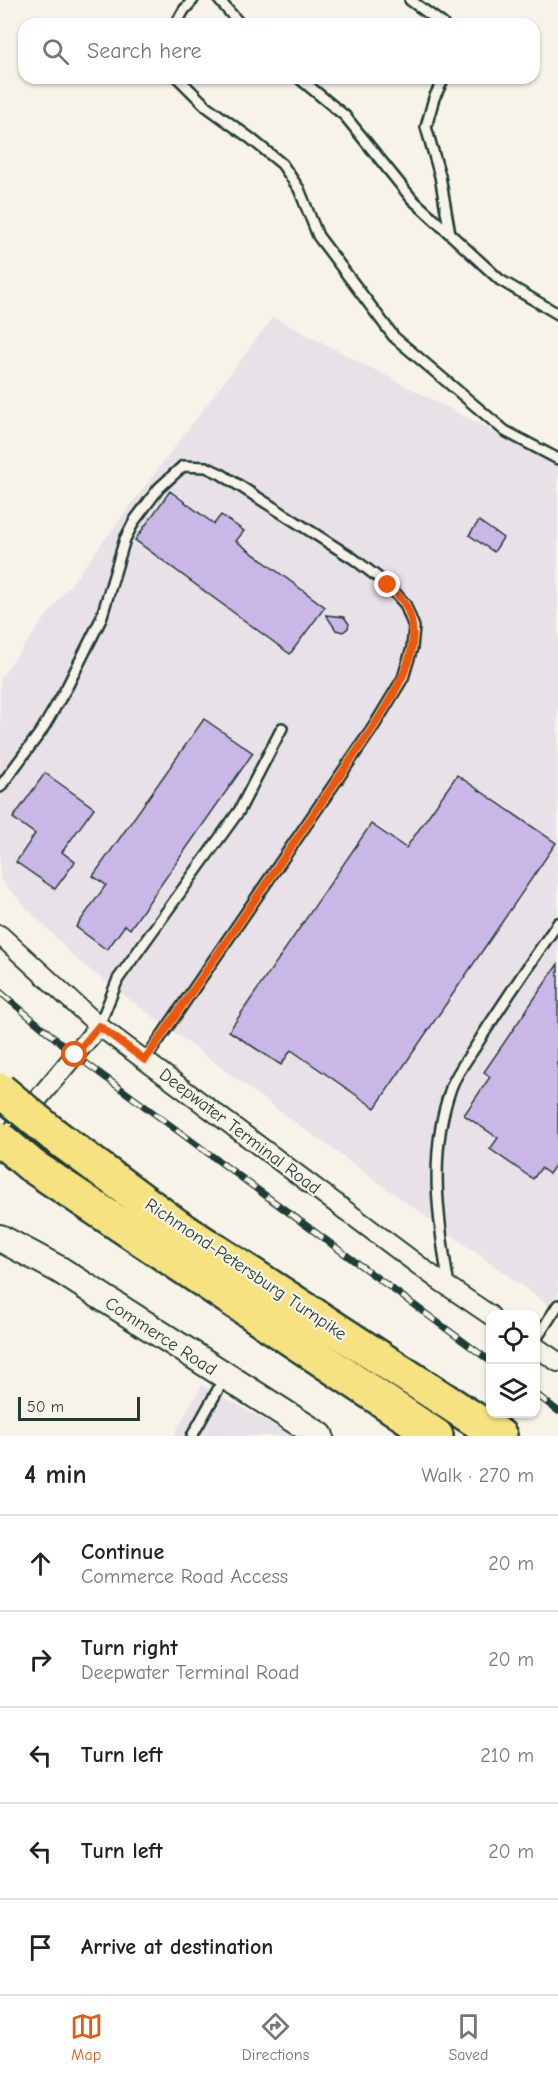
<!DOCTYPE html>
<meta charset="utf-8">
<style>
body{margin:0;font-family:"Comic Neue",sans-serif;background:#f2f2f2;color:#222}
.controls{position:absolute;right:18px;bottom:18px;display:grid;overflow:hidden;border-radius:12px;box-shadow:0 2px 4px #0004}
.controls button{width:54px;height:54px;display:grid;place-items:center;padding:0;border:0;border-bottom:2px solid #e0e0e0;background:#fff;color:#222;font:30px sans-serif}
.scale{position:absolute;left:18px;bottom:15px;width:122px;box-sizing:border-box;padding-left:6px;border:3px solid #1f3d34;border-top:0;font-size:16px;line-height:21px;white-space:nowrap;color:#1f3d34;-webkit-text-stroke:4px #f7f3e8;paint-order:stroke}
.stop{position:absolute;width:18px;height:18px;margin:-14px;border:4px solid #ea580c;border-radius:50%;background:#fff}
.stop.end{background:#ea580c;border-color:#fff;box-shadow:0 2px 6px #0008}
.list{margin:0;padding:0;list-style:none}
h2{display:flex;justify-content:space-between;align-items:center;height:78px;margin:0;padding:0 24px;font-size:26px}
h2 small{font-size:20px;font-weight:400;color:#767676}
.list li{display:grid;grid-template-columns:39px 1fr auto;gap:18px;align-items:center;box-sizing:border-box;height:96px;padding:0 24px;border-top:2px solid #e0e0e0}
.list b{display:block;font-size:22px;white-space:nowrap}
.list p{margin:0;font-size:20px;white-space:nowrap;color:#767676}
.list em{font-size:20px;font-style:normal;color:#767676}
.icon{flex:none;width:33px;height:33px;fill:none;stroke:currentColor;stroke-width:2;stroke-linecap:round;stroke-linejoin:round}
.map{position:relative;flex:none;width:558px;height:1436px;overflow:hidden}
.search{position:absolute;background:#fff;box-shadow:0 2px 4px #0004;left:18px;right:18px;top:18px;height:66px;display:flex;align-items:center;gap:15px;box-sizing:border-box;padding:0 21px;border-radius:18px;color:#767676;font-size:22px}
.sheet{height:558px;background:#fff}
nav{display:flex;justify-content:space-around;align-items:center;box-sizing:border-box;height:84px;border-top:2px solid #e0e0e0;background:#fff;font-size:16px;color:#767676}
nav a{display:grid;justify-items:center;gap:3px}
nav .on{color:#ea580c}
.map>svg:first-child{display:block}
.built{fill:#e9e1e8}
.building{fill:#c9b7e8;stroke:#1f3d34;stroke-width:1.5}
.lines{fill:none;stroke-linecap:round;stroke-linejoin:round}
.lane-casing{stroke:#1f3d34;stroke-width:14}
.street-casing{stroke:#1f3d34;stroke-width:22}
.secondary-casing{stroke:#1f3d34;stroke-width:30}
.highway-casing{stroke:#1f3d34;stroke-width:38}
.lane{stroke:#f7f3e8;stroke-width:9}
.street{stroke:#f7f3e8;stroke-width:18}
.secondary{stroke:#f7f3e8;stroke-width:26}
.highway{stroke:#f7e281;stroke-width:33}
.rail-casing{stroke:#1f3d34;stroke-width:7}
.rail{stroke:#f7f3e8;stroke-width:4.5;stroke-dasharray:14;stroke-linecap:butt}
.highway-bridge-casing{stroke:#1f3d34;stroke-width:38;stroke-linecap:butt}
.highway-bridge{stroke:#f7e281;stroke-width:33}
.route{stroke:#ea580c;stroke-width:8}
.labels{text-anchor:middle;stroke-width:4.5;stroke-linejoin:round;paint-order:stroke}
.street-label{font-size:18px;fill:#1f3d34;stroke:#f7f3e8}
</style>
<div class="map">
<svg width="558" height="1436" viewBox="0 0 558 1436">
<rect width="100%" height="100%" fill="#f7f3e8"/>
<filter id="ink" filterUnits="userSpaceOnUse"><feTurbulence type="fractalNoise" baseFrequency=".0167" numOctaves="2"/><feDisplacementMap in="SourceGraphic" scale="12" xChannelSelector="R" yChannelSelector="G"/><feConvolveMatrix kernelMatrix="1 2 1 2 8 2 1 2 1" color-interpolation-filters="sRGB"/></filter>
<g filter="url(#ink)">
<!-- built -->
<path class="built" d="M273,317L558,465V1312L266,1101L77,960L0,880V678Z
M202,1385L293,1436H173Z"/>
<!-- building -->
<path class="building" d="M170,491L214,524L221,515L244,531L236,541L325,607L290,654L135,540Z
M479,521L503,538L494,552L469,535Z
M326,615L344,617L349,624L348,628L343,632L336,630Z
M204,719L253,753L130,929L125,925L107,950L76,927L106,885L93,876Z
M45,773L94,808L62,852L75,862L55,889L16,862L35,834L13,818Z
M457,775L556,843L375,1108L291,1050L281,1065L229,1031L371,824L406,848Z
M558,964V1161L549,1174L541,1168L533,1179L490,1149L498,1138L464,1115L490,1077L484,1072Z"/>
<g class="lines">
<!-- lane casing -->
<g class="lane-casing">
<path id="lane" d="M219,0L240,24
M410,0L443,24
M176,24L184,10L193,0
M178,78L206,106L250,138L282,164L299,189L318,236L394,337L505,431L558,459
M299,78L345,116L412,199L500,280L558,314
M444,78L434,98L426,127L440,176L450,234
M0,787L42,730L67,687L101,619L125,539L135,520L159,488L183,466L206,467L221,474L354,559L388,585L405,604L414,627L412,648L403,678L374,726L145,1060
M99,1026L118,979L239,811L282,728
M449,1286C438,1221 428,1152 451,1088C457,1071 470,1056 479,1041C504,1001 531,962 558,923
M536,1339L558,1305
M192,1436L225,1377"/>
</g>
<!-- street casing -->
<g class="street-casing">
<path id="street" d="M0,935L99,1026L437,1279L490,1315
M0,1147L27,1112L99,1026
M536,1347L558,1362"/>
</g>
<!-- secondary casing -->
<g class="secondary-casing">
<path id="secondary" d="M0,1238L60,1270L320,1436"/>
</g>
<!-- highway casing -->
<g class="highway-casing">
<path id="highway" d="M54,1135L177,1226L500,1436
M31,1165L436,1436"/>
</g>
<!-- lane -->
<use href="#lane" class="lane"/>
<!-- street -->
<use href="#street" class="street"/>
<!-- secondary -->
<use href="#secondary" class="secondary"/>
<!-- highway -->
<use href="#highway" class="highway"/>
<!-- rail casing -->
<g class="rail-casing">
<path id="rail" d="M0,992L75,1055L490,1361
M536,1394L558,1411"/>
</g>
<!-- rail -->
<use href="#rail" class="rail"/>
<!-- highway-bridge casing -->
<g class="highway-bridge-casing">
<path id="highway-bridge" d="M0,1090L54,1135
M0,1139L31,1165"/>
</g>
<!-- highway-bridge -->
<use href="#highway-bridge" class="highway-bridge"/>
</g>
</g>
<g class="lines" filter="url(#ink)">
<!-- route -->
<path class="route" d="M75,1055L99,1026L145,1060L374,726C395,691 427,648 406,606C402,598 394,591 388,585"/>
</g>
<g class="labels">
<!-- street labels -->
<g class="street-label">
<text transform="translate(240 1131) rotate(37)" y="6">Deepwater Terminal Road</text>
<text transform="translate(246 1269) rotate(34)" y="6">Richmond-Petersburg Turnpike</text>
<text transform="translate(161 1336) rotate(33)" y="6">Commerce Road</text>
</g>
</g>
</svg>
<div class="controls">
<button><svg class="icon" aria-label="locate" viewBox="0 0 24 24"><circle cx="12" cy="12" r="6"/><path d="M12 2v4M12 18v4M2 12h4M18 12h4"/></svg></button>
<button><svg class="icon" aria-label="layers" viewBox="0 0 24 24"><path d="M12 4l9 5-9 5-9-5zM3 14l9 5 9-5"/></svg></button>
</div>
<div class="scale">50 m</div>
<div class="stop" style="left:75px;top:1055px"></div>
<div class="stop end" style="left:388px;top:585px"></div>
<div class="search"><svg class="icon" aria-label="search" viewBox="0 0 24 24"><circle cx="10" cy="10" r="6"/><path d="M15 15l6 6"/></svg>Search here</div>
</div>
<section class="sheet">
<h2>4 min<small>Walk · 270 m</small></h2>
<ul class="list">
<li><svg class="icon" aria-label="ahead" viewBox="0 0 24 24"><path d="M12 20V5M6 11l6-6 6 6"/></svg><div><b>Continue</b><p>Commerce Road Access</p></div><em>20 m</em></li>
<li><svg class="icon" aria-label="right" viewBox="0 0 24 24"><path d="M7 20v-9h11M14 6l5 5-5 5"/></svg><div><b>Turn right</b><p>Deepwater Terminal Road</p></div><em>20 m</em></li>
<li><svg class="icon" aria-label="left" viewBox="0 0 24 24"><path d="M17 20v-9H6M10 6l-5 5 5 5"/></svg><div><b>Turn left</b></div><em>210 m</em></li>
<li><svg class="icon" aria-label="left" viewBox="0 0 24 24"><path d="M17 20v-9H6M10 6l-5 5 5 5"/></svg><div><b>Turn left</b></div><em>20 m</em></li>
<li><svg class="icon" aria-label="arrive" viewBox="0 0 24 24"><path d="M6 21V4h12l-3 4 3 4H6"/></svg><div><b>Arrive at destination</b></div></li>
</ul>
</section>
<nav>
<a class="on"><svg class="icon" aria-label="map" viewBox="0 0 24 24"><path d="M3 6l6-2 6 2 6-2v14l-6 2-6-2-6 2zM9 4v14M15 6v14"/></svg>Map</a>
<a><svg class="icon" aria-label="directions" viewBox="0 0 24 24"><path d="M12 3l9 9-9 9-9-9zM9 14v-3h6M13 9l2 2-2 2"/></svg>Directions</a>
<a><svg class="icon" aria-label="saved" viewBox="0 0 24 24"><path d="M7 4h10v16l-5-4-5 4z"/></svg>Saved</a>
</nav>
